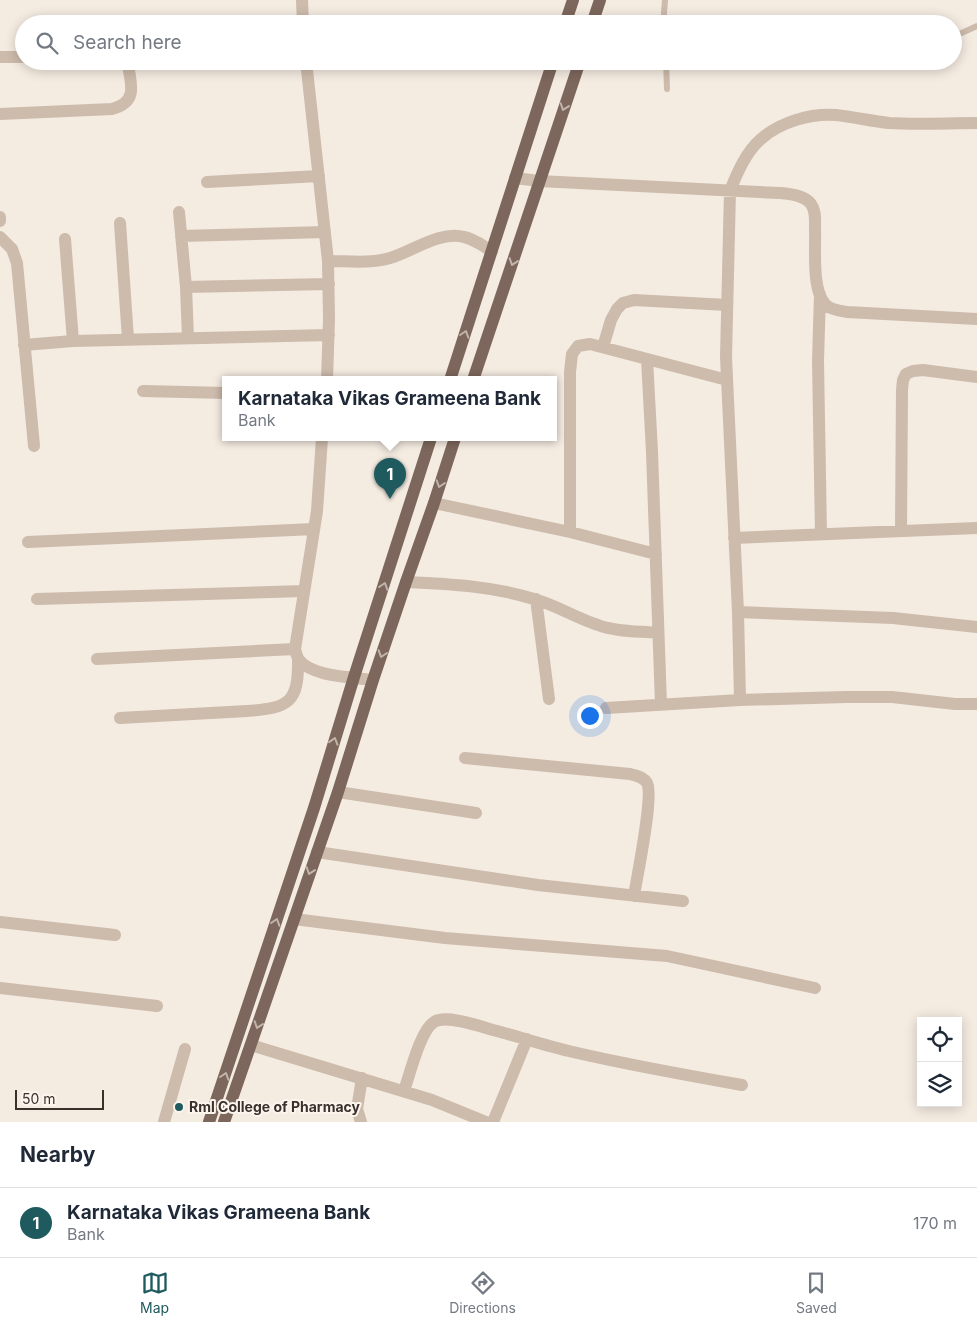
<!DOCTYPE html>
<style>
body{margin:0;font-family:Inter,sans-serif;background:#f2f2f3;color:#1f2937}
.controls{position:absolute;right:15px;bottom:15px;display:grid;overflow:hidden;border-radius:0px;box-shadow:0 2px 12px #0003}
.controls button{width:45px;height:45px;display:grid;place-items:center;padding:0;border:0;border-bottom:1px solid #e0e1e3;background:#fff;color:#1f2937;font:25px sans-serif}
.scale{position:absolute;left:15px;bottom:12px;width:89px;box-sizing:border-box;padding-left:5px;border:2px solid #3b302b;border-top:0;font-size:14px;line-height:18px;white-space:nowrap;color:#3b302b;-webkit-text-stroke:4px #fbf5ee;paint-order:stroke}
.you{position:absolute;left:589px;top:715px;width:18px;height:18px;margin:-12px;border:4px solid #fff;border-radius:50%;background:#1a73e8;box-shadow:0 0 0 8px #1a73e833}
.badge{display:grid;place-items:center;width:32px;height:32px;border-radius:50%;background:#1f5a5e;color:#fff;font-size:16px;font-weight:700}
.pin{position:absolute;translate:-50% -41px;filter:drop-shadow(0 1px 2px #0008)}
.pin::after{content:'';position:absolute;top:26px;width:18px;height:15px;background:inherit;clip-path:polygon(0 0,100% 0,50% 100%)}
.popup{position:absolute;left:222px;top:376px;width:335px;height:65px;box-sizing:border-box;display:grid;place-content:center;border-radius:0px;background:#fff;filter:drop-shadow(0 1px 4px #0005);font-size:16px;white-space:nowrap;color:#747a83}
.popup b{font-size:19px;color:#1f2937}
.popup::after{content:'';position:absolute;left:50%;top:100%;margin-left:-10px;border:10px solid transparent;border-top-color:#fff}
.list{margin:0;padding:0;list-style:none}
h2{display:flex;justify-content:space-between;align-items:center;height:65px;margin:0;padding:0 20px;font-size:21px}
h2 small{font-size:16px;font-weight:400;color:#747a83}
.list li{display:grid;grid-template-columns:32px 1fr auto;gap:15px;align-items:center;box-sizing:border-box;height:70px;padding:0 20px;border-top:1px solid #e0e1e3}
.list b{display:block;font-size:19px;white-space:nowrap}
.list p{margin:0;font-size:16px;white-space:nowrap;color:#747a83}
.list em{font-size:16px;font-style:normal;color:#747a83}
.icon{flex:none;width:28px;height:28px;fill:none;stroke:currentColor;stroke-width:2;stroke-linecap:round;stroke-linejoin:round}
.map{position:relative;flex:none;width:977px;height:1122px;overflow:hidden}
.search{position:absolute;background:#fff;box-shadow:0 2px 12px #0003;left:15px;right:15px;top:15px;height:55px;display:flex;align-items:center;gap:12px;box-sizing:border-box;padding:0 18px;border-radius:28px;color:#747a83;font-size:19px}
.sheet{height:135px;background:#fff}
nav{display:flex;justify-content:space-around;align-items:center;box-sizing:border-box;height:70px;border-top:1px solid #e0e1e3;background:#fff;font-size:14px;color:#747a83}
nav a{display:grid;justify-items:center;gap:2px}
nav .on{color:#1f5a5e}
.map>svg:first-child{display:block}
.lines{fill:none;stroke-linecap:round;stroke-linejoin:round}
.lane{stroke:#cdbbac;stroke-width:6}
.street{stroke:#cdbbac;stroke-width:12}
.primary{stroke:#7d675c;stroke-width:12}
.oneway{stroke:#c2b5ac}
.poi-dot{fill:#1f5a5e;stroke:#fbf5ee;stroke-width:2}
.labels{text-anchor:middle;stroke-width:4;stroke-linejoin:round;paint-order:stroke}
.poi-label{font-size:14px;font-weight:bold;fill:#3b302b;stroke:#fbf5ee;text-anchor:start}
</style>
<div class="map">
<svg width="977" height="1122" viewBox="0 0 977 1122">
<rect width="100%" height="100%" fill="#f4ebe1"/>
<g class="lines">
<!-- lane -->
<path class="lane" d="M664,24V13L665,0
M953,37L977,26
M666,61L667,89"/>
<!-- street -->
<path class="street" d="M302,0L303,24
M0,57H24
M159,61H279
M306,61L328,261L329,319L327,380
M0,114L112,109C139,102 131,83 127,61
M515,178L539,181L779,193C790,194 804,195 811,204C816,211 815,219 815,227C816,246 811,291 826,305C831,310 841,311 847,312L977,319
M207,182L319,176
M179,212L186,287L188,338
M0,217V221
M120,223L128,339
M181,236L325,232
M0,237L12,249L17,263L34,446
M65,239L73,341
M328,261C348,261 370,264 390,258C411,252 441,230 464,237C474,239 483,246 492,251
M186,287L329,284
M820,294L818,361L821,534
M24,345L73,341L329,335
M603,347L611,320L617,309L623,303L634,300L727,305
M647,359L652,452L661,704
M143,391L226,393
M322,438L317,511L295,649C296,653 297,657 299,660C313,677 352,677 373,680
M434,503L570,532L656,554
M901,530L902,390L903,380L906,374L913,371L923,370L977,377
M570,532V372L572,354L578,346L590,344L727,380
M734,538L977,528
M28,542L314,529
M406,582C450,584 492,586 534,599C556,605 576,618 598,625C616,632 639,631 658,633
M37,599L304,591
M536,599L549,699
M738,612L893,618L977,627
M97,659L295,649
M740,700L738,612L726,357L730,191C737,173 746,152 761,139C780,122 811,113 836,115C854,117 871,121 889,123C918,125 948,123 977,123
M606,708L740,700L846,697H892L955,704H977
M120,718L247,711C289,708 299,703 298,658
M465,758L630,774C636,776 643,776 647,783C654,796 637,876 634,896
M338,792L476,813
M317,852L538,885L683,901
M294,919L445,938L667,956L815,988
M0,922L115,935
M0,988L157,1006
M251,1045L432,1100L486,1122
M404,1091C410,1074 420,1031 434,1022C446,1014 479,1026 493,1030C520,1037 546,1046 573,1052C629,1065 685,1075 742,1085
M164,1122L185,1049
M361,1122L357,1109L362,1078
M493,1122L527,1039"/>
<!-- primary -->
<path class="primary" d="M565,24L573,0
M592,24L600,0
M450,380L553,61
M473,380L580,61
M209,1122L314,808L354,677L431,438
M224,1122L338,792L373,680L406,582L434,503L455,438"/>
</g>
<!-- one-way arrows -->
<defs><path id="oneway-chevron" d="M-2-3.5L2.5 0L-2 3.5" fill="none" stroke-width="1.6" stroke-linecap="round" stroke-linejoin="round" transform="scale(1.25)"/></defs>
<g class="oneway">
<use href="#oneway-chevron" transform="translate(564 107) rotate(109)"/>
<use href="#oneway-chevron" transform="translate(513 262) rotate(109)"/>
<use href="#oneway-chevron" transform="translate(465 334) rotate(-72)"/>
<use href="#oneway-chevron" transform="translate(440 484) rotate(108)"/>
<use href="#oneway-chevron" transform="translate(384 586) rotate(-72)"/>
<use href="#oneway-chevron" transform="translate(382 654) rotate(108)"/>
<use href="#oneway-chevron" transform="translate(334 741) rotate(-73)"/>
<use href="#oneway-chevron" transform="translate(310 871) rotate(109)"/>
<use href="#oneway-chevron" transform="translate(276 922) rotate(-72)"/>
<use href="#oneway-chevron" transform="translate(258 1025) rotate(109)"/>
<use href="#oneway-chevron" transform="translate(225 1076) rotate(-72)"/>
</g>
<!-- markers -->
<circle class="poi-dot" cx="179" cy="1107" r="5"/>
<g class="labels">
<!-- poi labels -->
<g class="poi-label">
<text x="189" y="1112">Rml College of Pharmacy</text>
</g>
</g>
</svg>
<div class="controls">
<button><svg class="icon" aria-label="locate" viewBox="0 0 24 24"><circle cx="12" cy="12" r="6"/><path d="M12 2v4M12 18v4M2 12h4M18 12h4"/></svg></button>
<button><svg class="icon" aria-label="layers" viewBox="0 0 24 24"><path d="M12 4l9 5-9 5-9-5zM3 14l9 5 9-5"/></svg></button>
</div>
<div class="scale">50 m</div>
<div class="you"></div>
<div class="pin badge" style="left:390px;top:499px">1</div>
<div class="popup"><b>Karnataka Vikas Grameena Bank</b>Bank</div>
<div class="search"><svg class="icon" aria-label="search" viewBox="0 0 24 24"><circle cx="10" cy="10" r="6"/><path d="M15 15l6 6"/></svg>Search here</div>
</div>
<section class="sheet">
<h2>Nearby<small></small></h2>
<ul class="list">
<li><span class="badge">1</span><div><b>Karnataka Vikas Grameena Bank</b><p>Bank</p></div><em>170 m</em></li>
</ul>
</section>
<nav>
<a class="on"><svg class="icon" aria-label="map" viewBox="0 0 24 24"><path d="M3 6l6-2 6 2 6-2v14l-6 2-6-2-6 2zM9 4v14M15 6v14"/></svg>Map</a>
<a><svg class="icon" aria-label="directions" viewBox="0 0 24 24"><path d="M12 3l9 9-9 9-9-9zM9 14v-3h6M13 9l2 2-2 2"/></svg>Directions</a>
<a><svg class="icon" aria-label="saved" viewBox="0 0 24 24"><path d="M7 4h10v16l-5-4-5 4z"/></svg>Saved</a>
</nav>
